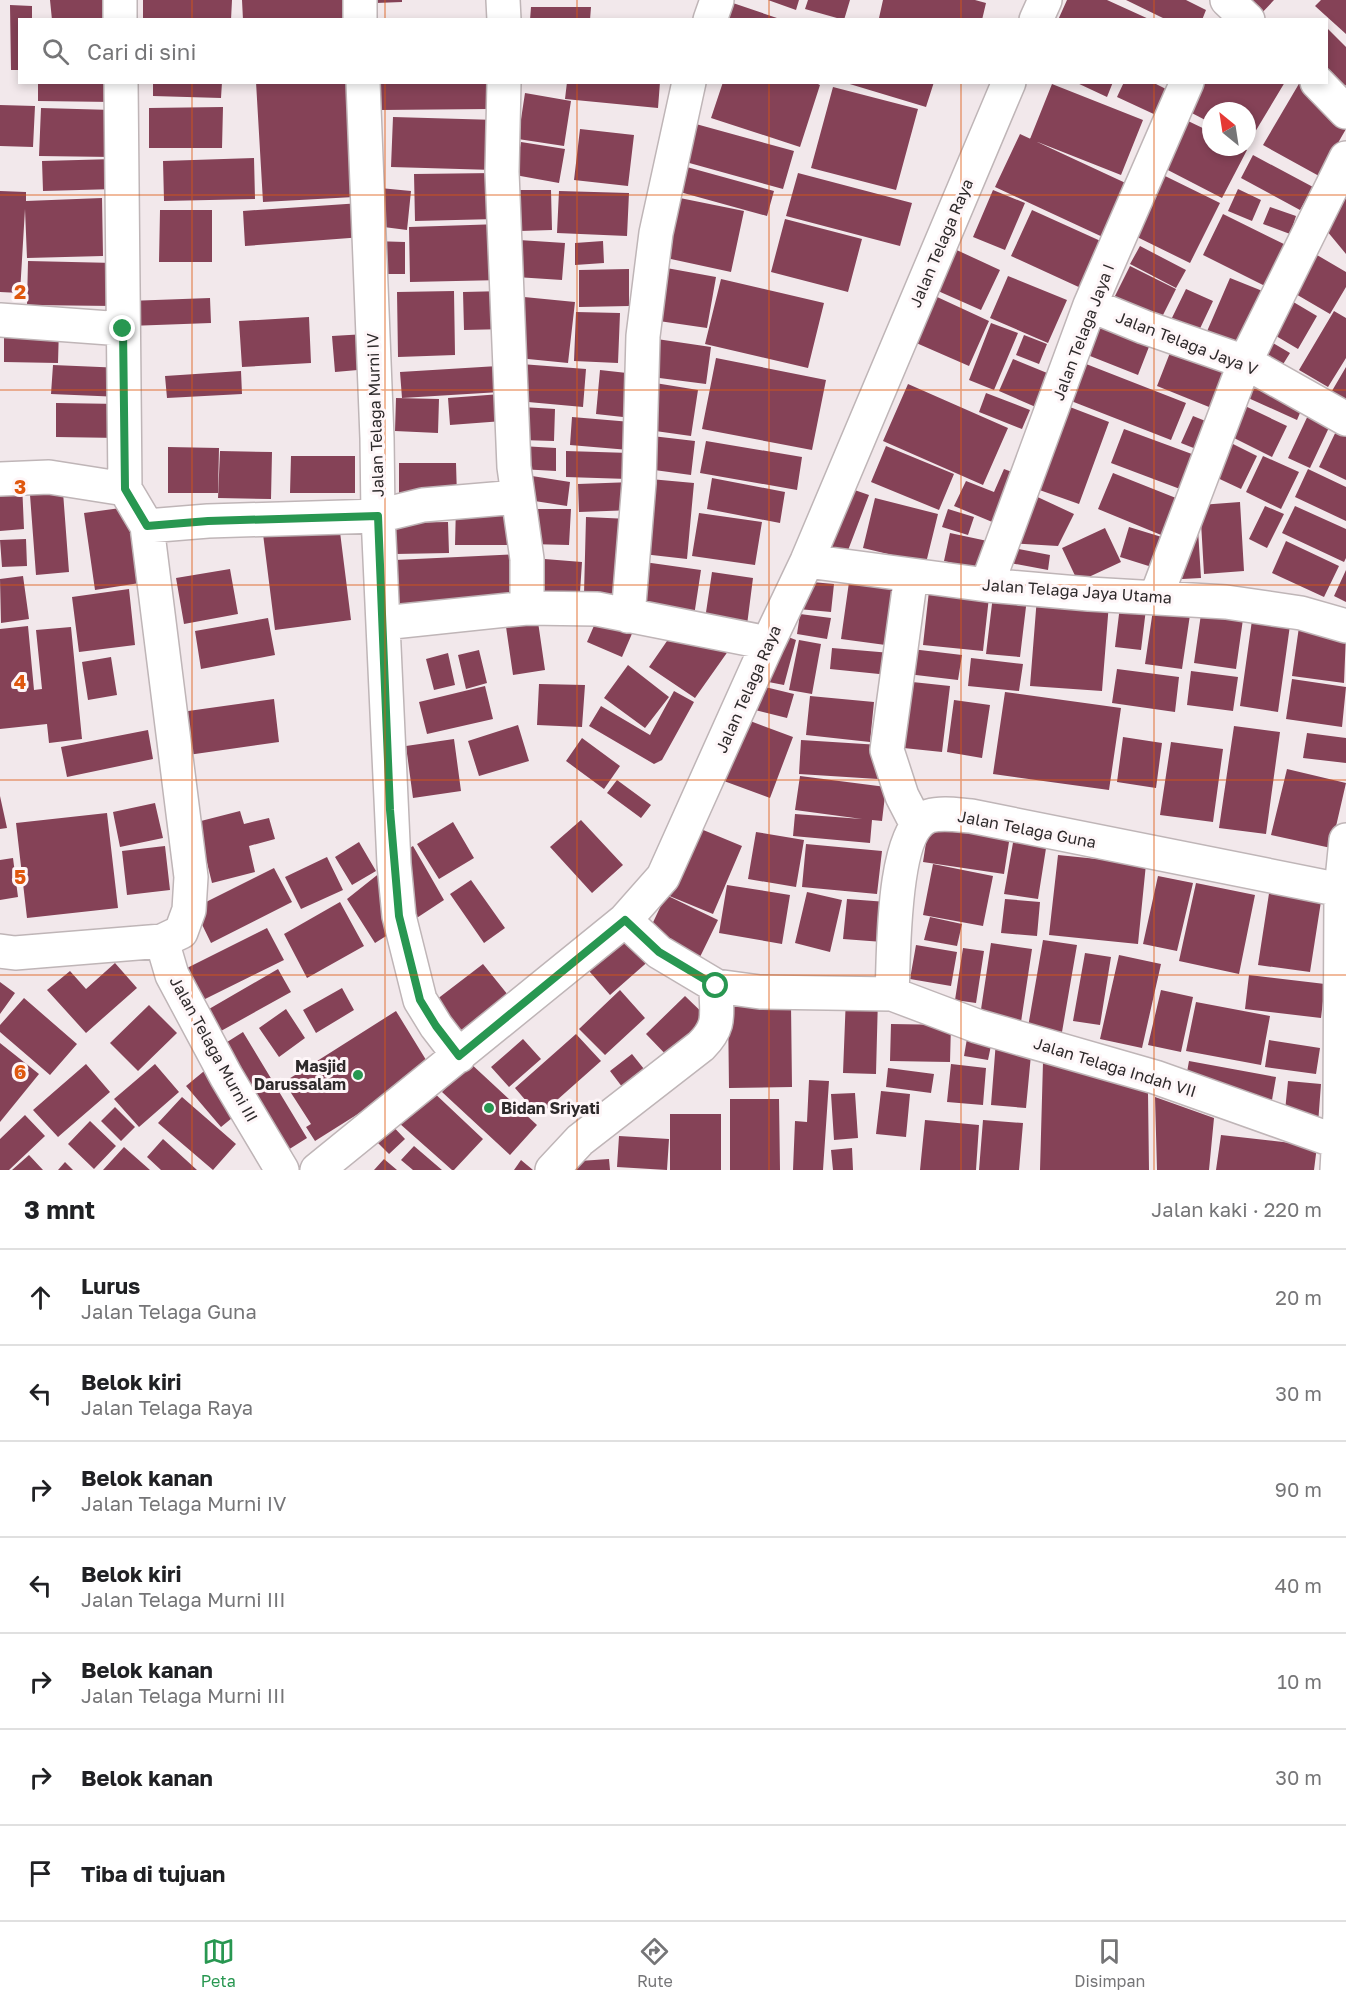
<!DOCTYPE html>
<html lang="id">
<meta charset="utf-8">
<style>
body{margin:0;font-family:"Golos Text",sans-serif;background:#f6f6f6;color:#202124}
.compass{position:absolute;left:1202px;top:102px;width:54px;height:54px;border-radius:50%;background:#fff;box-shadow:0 3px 9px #0003;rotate:330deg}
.stop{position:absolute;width:18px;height:18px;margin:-14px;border:4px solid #289751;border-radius:50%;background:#fff}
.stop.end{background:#289751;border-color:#fff;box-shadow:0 2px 6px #0008}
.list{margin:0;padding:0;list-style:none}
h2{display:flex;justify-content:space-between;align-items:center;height:78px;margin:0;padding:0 24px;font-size:26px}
h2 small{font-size:20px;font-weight:400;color:#757577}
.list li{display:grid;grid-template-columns:39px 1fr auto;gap:18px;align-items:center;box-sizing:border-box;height:96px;padding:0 24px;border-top:2px solid #e0e0e0}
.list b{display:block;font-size:22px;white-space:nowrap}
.list p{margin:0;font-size:20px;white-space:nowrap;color:#757577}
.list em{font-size:20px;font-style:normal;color:#757577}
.icon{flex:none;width:33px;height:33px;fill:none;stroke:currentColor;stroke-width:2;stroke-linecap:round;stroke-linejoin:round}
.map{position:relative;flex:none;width:1346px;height:1170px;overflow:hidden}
.search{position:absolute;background:#fff;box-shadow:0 3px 9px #0003;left:18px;right:18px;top:18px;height:66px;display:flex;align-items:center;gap:15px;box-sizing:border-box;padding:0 21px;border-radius:0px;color:#757577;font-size:22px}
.sheet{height:750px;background:#fff}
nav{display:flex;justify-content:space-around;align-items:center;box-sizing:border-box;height:84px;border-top:2px solid #e0e0e0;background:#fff;font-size:16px;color:#757577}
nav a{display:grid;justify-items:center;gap:3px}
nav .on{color:#289751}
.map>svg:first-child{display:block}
.building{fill:#854257}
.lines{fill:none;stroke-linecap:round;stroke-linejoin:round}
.street-casing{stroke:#bfb5b7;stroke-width:36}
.street{stroke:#fff;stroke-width:33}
.route{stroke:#289751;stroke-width:8}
.grid{fill:none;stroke:#df570e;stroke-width:1.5;stroke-opacity:0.55}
.poi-dot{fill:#289751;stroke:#fef6f8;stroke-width:2}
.labels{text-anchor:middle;stroke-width:6;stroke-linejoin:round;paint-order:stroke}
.street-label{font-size:16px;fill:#2e2a2b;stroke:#fef6f8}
.poi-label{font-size:16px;font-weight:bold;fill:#2e2a2b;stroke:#fef6f8;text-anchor:end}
.grid-label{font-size:20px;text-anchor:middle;font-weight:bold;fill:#df570e;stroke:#fef6f8;stroke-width:6;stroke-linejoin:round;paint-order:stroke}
</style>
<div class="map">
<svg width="1346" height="1170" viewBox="0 0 1346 1170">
<rect width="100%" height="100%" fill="#f2e8eb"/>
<!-- building -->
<path class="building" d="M50,0H102L104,20H52Z
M143,0H232L231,20H143Z
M242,0H352L353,20H243Z
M376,0H402V2L376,3Z
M768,0H799L796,10Z
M808,0H850L844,20L805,9Z
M883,0H975L986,3L982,20H886L879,18Z
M1067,0H1107L1151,20H1058Z
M1126,0H1186L1206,10L1202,20H1167Z
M1243,0H1274L1259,16Z
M1321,0H1346V34L1315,6Z
M730,2L780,19V20H723Z
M10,5L32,6V20H20V70H11Z
M531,7H591L590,20H530Z
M1326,27L1346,47V85L1336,94L1326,84Z
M38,82H113V102L38,101Z
M153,82H222L221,98L153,96Z
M256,82H347L354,197L263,202Z
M380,82H490V109L380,110Z
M567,82H660L658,108L565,99Z
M723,82H814L820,85L800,147L711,118Z
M843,82H934L926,107Z
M1075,82H1113L1107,97Z
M1124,82H1152L1170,91L1158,116L1117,97Z
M1200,82H1285L1249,142L1247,141V111H1211V123L1186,110Z
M1300,82H1303L1346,120V129L1319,176L1263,145Z
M1052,84L1143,120L1121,175L1030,139Z
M833,87L918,109L896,190L811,168Z
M525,93L571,101L564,146L518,139Z
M0,105L35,106L33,147L0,146Z
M223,107L222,148H149V108Z
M41,108L113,110L112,157L39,156Z
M393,117L497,120L494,170L391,167Z
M1186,120L1211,132V147H1240L1247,150L1222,198L1162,167Z
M685,121L794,151L783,189L675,159Z
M580,129L634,135L628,186L574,180Z
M1020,134L1132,186L1107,239L995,187Z
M521,142L565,149L559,183L515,175Z
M1253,155L1313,187L1300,210L1241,178Z
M254,158L255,199L164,201L163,161Z
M115,159L116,189L43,191L42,161Z
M676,164L774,191L767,216L669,189Z
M495,173L496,219L415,221L414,174Z
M798,173L912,203L900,246L786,216Z
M1163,175L1220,203L1190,263L1133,235Z
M1346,175V254L1322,225Z
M380,188L411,191L407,230L376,226Z
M1238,189L1261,200L1252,221L1228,211Z
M519,190H551L552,230L520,231Z
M993,190L1025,203L1005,250L973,237Z
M0,191L26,192V201L102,198L103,256L27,258L25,209L20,293L0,292Z
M559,191L629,193L627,236L557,233Z
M670,196L744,211L731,272L657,256Z
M361,203L363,237L245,246L243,211Z
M1270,207L1296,216L1290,234L1263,224Z
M160,210H212V262H159Z
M1032,210L1105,243L1083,289L1011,256Z
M1223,214L1290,247L1269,288L1203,255Z
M785,219L862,239L848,292L771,272Z
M501,224L502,280L410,282L409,227Z
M519,240L565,243L562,280L516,277Z
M373,241L405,242V274H372Z
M603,241L604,263L575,265V243Z
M948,246L1000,270L981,310L929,287Z
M1140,246L1186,270L1176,288L1130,264Z
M1317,255L1346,272V287L1330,314L1294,293Z
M28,261L115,263L114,306L27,305Z
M1130,266L1176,289L1159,323L1113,300Z
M661,267L716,277L707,328L652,320Z
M629,269V306L579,307V270Z
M1008,276L1067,300L1048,343L990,318Z
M1230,278L1270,294L1245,352L1205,336Z
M721,279L824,303L808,368L705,344Z
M1186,289L1213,301L1196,337L1169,324Z
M454,291L455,355L398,357L397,292Z
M505,291L507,329L464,330L463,292Z
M935,296L989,321L969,366L914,342Z
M524,297L575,302L568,363L518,358Z
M210,298L211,323L129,326L128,301Z
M1290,300L1317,316L1298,349L1271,333Z
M1334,311L1346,318V358L1328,387L1299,370Z
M576,312L620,313L618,363L574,361Z
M309,317L311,363L242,367L239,321Z
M1099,318L1152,339L1138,375L1085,354Z
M991,323L1018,333L994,390L969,380Z
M4,325L59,327L58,363L4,362Z
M366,334L369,369L335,372L332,336Z
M1024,335L1047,344L1039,364L1016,355Z
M650,338L711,347L706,384L644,376Z
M1175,340L1238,365L1219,411L1157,386Z
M1268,340L1290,353L1277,374L1256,361Z
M716,358L826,380L812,450L702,429Z
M1013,359L1052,375L1038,408L999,391Z
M1081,362L1186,403L1171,440L1066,399Z
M521,364L586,369L583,407L517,401Z
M53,365L123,368L121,397L51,394Z
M498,366L500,392L402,398L400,372Z
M1346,367V405L1329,396Z
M600,370L636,374L632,418L596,414Z
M241,371L242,394L167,398L165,376Z
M1254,377L1305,401L1297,420L1246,397Z
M649,382L698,390L691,436L641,429Z
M908,384L1008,428L983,485L883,441Z
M986,393L1030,410L1022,429L979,412Z
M501,394L503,421L450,425L448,398Z
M396,398L439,399L438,433L395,431Z
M56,403L121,404L120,438L56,437Z
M1062,404L1109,422L1079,504L1031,487Z
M1243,405L1287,426L1272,457L1228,435Z
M522,407L555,409L554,441L521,440Z
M1311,409L1333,419L1310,468L1288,458Z
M1193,416L1213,424L1201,451L1181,443Z
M572,417L631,422L629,450L570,445Z
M1339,425L1346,428V480L1319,467Z
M1124,429L1200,457L1188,492L1111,463Z
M652,436L695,441L691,475L647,469Z
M1225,440L1257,456L1241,489L1209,474Z
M706,441L802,457L797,490L700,473Z
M521,446L556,448V471L520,469Z
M886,446L954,474L939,510L871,482Z
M168,447L219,448L218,493H168Z
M220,451L272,452L271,499L218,498Z
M566,451L630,453L628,479L566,477Z
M291,456H355V493H290Z
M1263,456L1299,472L1281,509L1246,492Z
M399,463H456L457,497L399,498Z
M1004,469L1020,475L997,524L954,506L966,481L994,492Z
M1308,469L1346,487V521L1295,497Z
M1113,473L1181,500L1166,537L1098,509Z
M532,476L570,482L567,506L528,500Z
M712,478L785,492L780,523L707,509Z
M650,479L694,483L687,559L643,554Z
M633,482L634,510L579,512L578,484Z
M22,483L24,529L0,531V484Z
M843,486L869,495L847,553L821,543Z
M63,492L69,572L36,575L30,495Z
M1029,493L1074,514L1058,546L1006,543Z
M875,498L938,514L926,563L863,548Z
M1240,502L1244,571L1204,574L1200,505Z
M135,506L146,582L95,590L84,513Z
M456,506L515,507L514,545H455Z
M1265,506L1284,514L1267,548L1249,539Z
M1295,506L1346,529V558L1344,562L1282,533Z
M531,509H571L569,545L529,544Z
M948,509L974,517L968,535L942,527Z
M699,513L762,522L755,565L692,556Z
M1197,514L1201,578L1164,580Z
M586,517L629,519L627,595L584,594Z
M448,522L449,553L395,554L394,523Z
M339,524L351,620L275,630L263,534Z
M1129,527L1165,538L1155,568L1120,557Z
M1105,528L1121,562L1078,582L1062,548Z
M950,533L992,542L986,571L944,561Z
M26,539L27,566L2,567L0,540Z
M1286,541L1339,566L1324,597L1272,573Z
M1013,548L1050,555L1048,570L1010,563Z
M523,554L525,606L396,612L395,560Z
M532,558L582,562L579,607L529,605Z
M637,561L701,570L694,616L630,607Z
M851,568L904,575L893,646L841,639Z
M230,569L238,614L184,624L176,578Z
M1346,570V602L1334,596Z
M712,572L753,578L747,625L705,619Z
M23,576L29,619L1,623L0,579Z
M801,581L834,584L831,612L798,609Z
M930,582L990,588L983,651L923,645Z
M994,587L1028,590L1020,657L986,654Z
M129,589L135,645L79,652L72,597Z
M1037,597L1109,603L1102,691L1030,686Z
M1154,603L1191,608L1182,669L1145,664Z
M1120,606L1146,609L1141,650L1115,647Z
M1202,607L1244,612L1236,669L1194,663Z
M1253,613L1291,618L1278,712L1240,706Z
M599,614L634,629L622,657L587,642Z
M800,614L831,618L827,639L797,634Z
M537,615L545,670L513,675L505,620Z
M268,618L275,655L201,669L195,631Z
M28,626L34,690L42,689L36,630L71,627L82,739L49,743L47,724L0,729V629Z
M1299,627L1346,634L1344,683L1292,676Z
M676,628L731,647L695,698L649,667Z
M778,633L796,640L784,685L758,680Z
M799,640L821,644L812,694L789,690Z
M832,648L891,653L889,675L830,669Z
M903,648L962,655L958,680L899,673Z
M479,650L487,683L466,689L458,655Z
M448,653L455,685L434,690L426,659Z
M111,657L117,695L88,700L82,662Z
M971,658L1023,664L1019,691L968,686Z
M628,665L669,697L645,728L604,698Z
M1117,669L1179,677L1175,712L1112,703Z
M1191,671L1238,677L1233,711L1187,705Z
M1292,679L1346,687L1342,727L1286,719Z
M903,681L950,686L942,752L894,747Z
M539,684L585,685L582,727L537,725Z
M753,684L794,694L787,718L747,708Z
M485,686L493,719L427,734L419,702Z
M674,691L694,702L662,760L654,764L589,726L601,706L650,735Z
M1005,692L1121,708L1109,790L993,774Z
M810,696L874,702L870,742L806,735Z
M274,699L279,742L188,755L181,712Z
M954,700L990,705L982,758L947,752Z
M737,716L793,737L770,798L713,777Z
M518,725L529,761L479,776L468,741Z
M1234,726L1280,732L1266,834L1219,828Z
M148,730L153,759L67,777L61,747Z
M1307,733L1346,738V763L1303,758Z
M1123,737L1162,743L1156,788L1117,782Z
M582,738L620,766L604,789L566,761Z
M454,739L461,791L413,798L406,746Z
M801,740L880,745L878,779L799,774Z
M1171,742L1223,749L1213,822L1160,815Z
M1287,769L1346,783L1331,848L1271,835Z
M800,776L886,787L882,821L872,820L870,843L793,836L795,814L862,819L795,810Z
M617,780L651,805L641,818L607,793Z
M0,796L7,828L0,829Z
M155,803L163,838L120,847L113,812Z
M240,811L244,824L269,818L275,839L249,846L255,872L212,883L197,822Z
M107,813L118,908L27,918L16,823Z
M930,817L1011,829L1004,874L923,862Z
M581,820L623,865L592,893L550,847Z
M453,822L474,858L439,879L417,844Z
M696,827L742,846L713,914L667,895Z
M756,832L804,840L796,887L748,879Z
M1014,837L1047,842L1038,899L1004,894Z
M359,842L376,871L352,885L335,857Z
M806,844L882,851L877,894L802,887Z
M165,846L170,890L127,895L122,851Z
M413,846L444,900L406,925L397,856Z
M1058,855L1146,864L1138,944L1049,935Z
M327,857L343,890L301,909L285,877Z
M13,858L18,897L0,900V860Z
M933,864L993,876L983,926L923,915Z
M274,868L292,902L211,943L194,908Z
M386,868L394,931L375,943L347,899Z
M1158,876L1193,883L1177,951L1143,944Z
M471,880L505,928L484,943L450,894Z
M1196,883L1255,895L1239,974L1179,961Z
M727,885L790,895L782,944L719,933Z
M1270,887L1322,895L1310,972L1258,965Z
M807,892L842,900L830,952L795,943Z
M666,895L718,920L699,959L647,935Z
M847,899L887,902L883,942L843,939Z
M1005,899L1040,902L1037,936L1001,933Z
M340,902L364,946L307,978L284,934Z
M930,917L962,924L957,946L924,940Z
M267,928L284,960L199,1002L183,970Z
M625,928L652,958L610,995L583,964Z
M1043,940L1077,945L1062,1032L1028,1027Z
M991,943L1032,949L1021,1022L980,1016Z
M916,945L957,952L951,986L910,979Z
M963,948L984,951L976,1003L955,1000Z
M1085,953L1111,957L1100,1025L1073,1021Z
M1119,955L1161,964L1142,1048L1100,1039Z
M115,963L137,988L86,1033L47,990L70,971L86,989Z
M483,964L508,995L457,1034L432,1003Z
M278,969L291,992L221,1031L209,1009Z
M1249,975L1325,984L1321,1018L1245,1009Z
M0,982L15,993L0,1014Z
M342,988L354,1010L316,1033L303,1010Z
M620,990L645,1018L605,1055L579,1029Z
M1161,990L1193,997L1181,1052L1148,1045Z
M685,996L714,1024L674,1063L646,1034Z
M846,996L878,997L876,1074L843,1073Z
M24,998L77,1044L50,1075L0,1032V1025Z
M1196,1002L1270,1016L1261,1065L1186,1051Z
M791,1004L792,1087L729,1088L728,1005Z
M149,1005L177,1033L138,1071L110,1043Z
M286,1009L305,1038L279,1057L259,1028Z
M396,1011L431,1068L315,1141L306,1127L311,1124L284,1082Z
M891,1024L951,1025L950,1062L890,1061Z
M969,1027L994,1031L988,1060L964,1056Z
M243,1032L307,1138L280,1155L216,1049Z
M576,1034L601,1061L539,1116L515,1088Z
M523,1039L541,1059L509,1087L491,1067Z
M1269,1040L1320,1048L1316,1074L1265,1067Z
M996,1041L1032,1044L1026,1108L991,1105Z
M0,1043L39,1074L0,1122Z
M632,1054L648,1074L626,1092L610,1071Z
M1189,1061L1276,1077L1272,1100L1185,1083Z
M469,1062L537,1125L510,1155L442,1092Z
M1043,1062L1148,1093L1149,1170H1040Z
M86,1064L110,1092L58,1137L33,1110Z
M155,1064L179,1092L139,1127L114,1099Z
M951,1064L986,1068L983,1105L947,1102Z
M209,1067L243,1109L221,1127L186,1086Z
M888,1068L934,1074L931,1093L886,1087Z
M809,1080L829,1081L823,1170H793L795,1121L807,1122Z
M1288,1081L1321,1084L1318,1124L1284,1121Z
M430,1089L483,1139L454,1170H452L399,1123Z
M881,1091L910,1094L906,1137L876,1134Z
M855,1093L858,1138L834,1140L831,1094Z
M182,1097L236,1144L213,1170L158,1123Z
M1155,1097L1214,1118L1209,1170H1157Z
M730,1099H779L780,1170H730Z
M115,1107L135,1127L121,1141L101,1121Z
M670,1114H721V1170H670Z
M25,1115L45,1136L9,1170H0V1139Z
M386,1119L405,1139L389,1154L370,1135Z
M925,1120L979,1125L976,1170H920Z
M983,1120L1023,1123L1019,1170H979Z
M90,1121L116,1146L94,1169L68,1144Z
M1221,1135L1317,1146L1314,1170H1216Z
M619,1136L669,1139L667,1170L617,1167Z
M163,1139L197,1170H161L147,1157Z
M414,1146L442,1170H413L401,1160Z
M124,1147L150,1170H103Z
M852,1148L853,1170H833L831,1150Z
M29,1155L43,1170H12Z
M384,1159L397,1170H374Z
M609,1159L610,1170H565V1162Z
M521,1160L533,1170H514Z
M65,1162L73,1170H58Z"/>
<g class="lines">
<!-- street casing -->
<g class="street-casing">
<path id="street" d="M120,0V20
M360,0V20
M503,0L504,20
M1227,0L1248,20
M710,20L717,0
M1036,20L1045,0
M121,82L125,489
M363,82L377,438L378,516L394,864L399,916L420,1000L436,1026L459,1056
M504,82L502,172L514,467L527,559V608
M1317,82L1346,112
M1090,305L1144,327L1245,362L1346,419
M0,320L123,329
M0,479L49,477L125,489L147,526L208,521L378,516L423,505L518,497
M147,526L191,877L189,910L181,932L162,941
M807,561L987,585L1089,594L1226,602L1301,613L1346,626
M911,575L887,750L902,796L917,825
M987,585L1090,305L1187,82
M1156,597L1245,362L1346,158
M628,616L639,483L643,336L656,233L689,82
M383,623L527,608L597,609L768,643
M625,920L659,952L716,986L760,992L892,994L977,1026L1155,1077L1338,1142
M0,951L15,953L162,941L172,975L226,1076L282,1170
M892,994C894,958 891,830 929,816C942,812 958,815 971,816L1346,891
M317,1170L625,920L663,877L768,643L807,561L1009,82
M552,1170L580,1140L701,1046C722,1025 716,1014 716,986
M1337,1170L1340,1114L1341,890L1346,840"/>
</g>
<!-- street -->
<use href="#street" class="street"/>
</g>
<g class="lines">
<!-- route -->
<path class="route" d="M123,329L125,489L147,526L208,521L378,516L390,810L399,916L420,1000L436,1026L459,1056L625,920L659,952L716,986"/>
</g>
<!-- grid -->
<path class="grid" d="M192,0V20M385,0V20M577,0V20M769,0V20M961,0V20M1154,0V20M192,82V1170M385,82V1170M577,82V1170M769,82V1170M961,82V1170M1154,82V1170M0,195H1346M0,390H1346M0,585H1346M0,780H1346M0,975H1346"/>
<!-- markers -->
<g class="poi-dot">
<circle cx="358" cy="1075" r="6"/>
<circle cx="489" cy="1108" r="6"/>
</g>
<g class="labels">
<!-- street labels -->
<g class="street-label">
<text transform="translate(941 243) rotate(-67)" y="6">Jalan Telaga Raya</text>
<text transform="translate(1083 332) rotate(-69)" y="6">Jalan Telaga Jaya I</text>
<text transform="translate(1187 343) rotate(21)" y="6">Jalan Telaga Jaya V</text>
<text transform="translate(375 415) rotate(-92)" y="6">Jalan Telaga Murni IV</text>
<text transform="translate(1077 591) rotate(4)" y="6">Jalan Telaga Jaya Utama</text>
<text transform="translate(748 689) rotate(-66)" y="6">Jalan Telaga Raya</text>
<text transform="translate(1027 829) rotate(11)" y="6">Jalan Telaga Guna</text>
<text transform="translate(214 1049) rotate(61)" y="6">Jalan Telaga Murni III</text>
<text transform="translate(1115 1067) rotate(17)" y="6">Jalan Telaga Indah VII</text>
</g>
<!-- poi labels -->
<g class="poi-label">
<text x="346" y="1072">Masjid<tspan x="346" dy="18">Darussalam</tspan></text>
<text x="501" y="1114" text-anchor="start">Bidan Sriyati</text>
</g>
</g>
<g class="grid-label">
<text x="20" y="299">2</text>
<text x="20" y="494">3</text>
<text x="20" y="689">4</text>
<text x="20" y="884">5</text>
<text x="20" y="1079">6</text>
</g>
</svg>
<svg class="compass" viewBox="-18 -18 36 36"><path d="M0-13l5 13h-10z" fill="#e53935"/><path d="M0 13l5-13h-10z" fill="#757577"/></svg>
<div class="stop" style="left:716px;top:986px"></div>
<div class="stop end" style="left:123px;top:329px"></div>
<div class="search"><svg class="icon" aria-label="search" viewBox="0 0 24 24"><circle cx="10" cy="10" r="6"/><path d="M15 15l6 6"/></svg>Cari di sini</div>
</div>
<section class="sheet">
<h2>3 mnt<small>Jalan kaki · 220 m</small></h2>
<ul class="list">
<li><svg class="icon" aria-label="ahead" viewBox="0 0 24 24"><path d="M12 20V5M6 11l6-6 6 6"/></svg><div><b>Lurus</b><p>Jalan Telaga Guna</p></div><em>20 m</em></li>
<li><svg class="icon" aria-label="left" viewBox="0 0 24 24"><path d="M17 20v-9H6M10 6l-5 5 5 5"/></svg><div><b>Belok kiri</b><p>Jalan Telaga Raya</p></div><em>30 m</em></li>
<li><svg class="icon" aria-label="right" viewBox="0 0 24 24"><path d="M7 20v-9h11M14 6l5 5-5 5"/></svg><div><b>Belok kanan</b><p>Jalan Telaga Murni IV</p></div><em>90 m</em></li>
<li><svg class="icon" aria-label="left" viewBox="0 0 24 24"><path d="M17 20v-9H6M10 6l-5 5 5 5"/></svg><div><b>Belok kiri</b><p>Jalan Telaga Murni III</p></div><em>40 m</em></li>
<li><svg class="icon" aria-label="right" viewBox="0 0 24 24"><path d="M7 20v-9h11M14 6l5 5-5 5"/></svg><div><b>Belok kanan</b><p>Jalan Telaga Murni III</p></div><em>10 m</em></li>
<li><svg class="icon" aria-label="right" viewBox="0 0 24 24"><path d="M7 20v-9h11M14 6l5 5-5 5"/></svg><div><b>Belok kanan</b></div><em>30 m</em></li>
<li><svg class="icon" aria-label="arrive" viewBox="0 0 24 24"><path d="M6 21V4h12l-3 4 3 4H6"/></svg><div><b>Tiba di tujuan</b></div></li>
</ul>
</section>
<nav>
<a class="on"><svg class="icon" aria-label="map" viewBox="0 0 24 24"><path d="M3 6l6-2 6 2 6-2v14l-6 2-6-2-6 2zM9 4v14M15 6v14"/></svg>Peta</a>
<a><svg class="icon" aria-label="directions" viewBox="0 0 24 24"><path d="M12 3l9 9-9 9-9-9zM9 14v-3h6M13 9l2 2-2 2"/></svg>Rute</a>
<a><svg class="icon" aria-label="saved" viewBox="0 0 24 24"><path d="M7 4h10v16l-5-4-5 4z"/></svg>Disimpan</a>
</nav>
